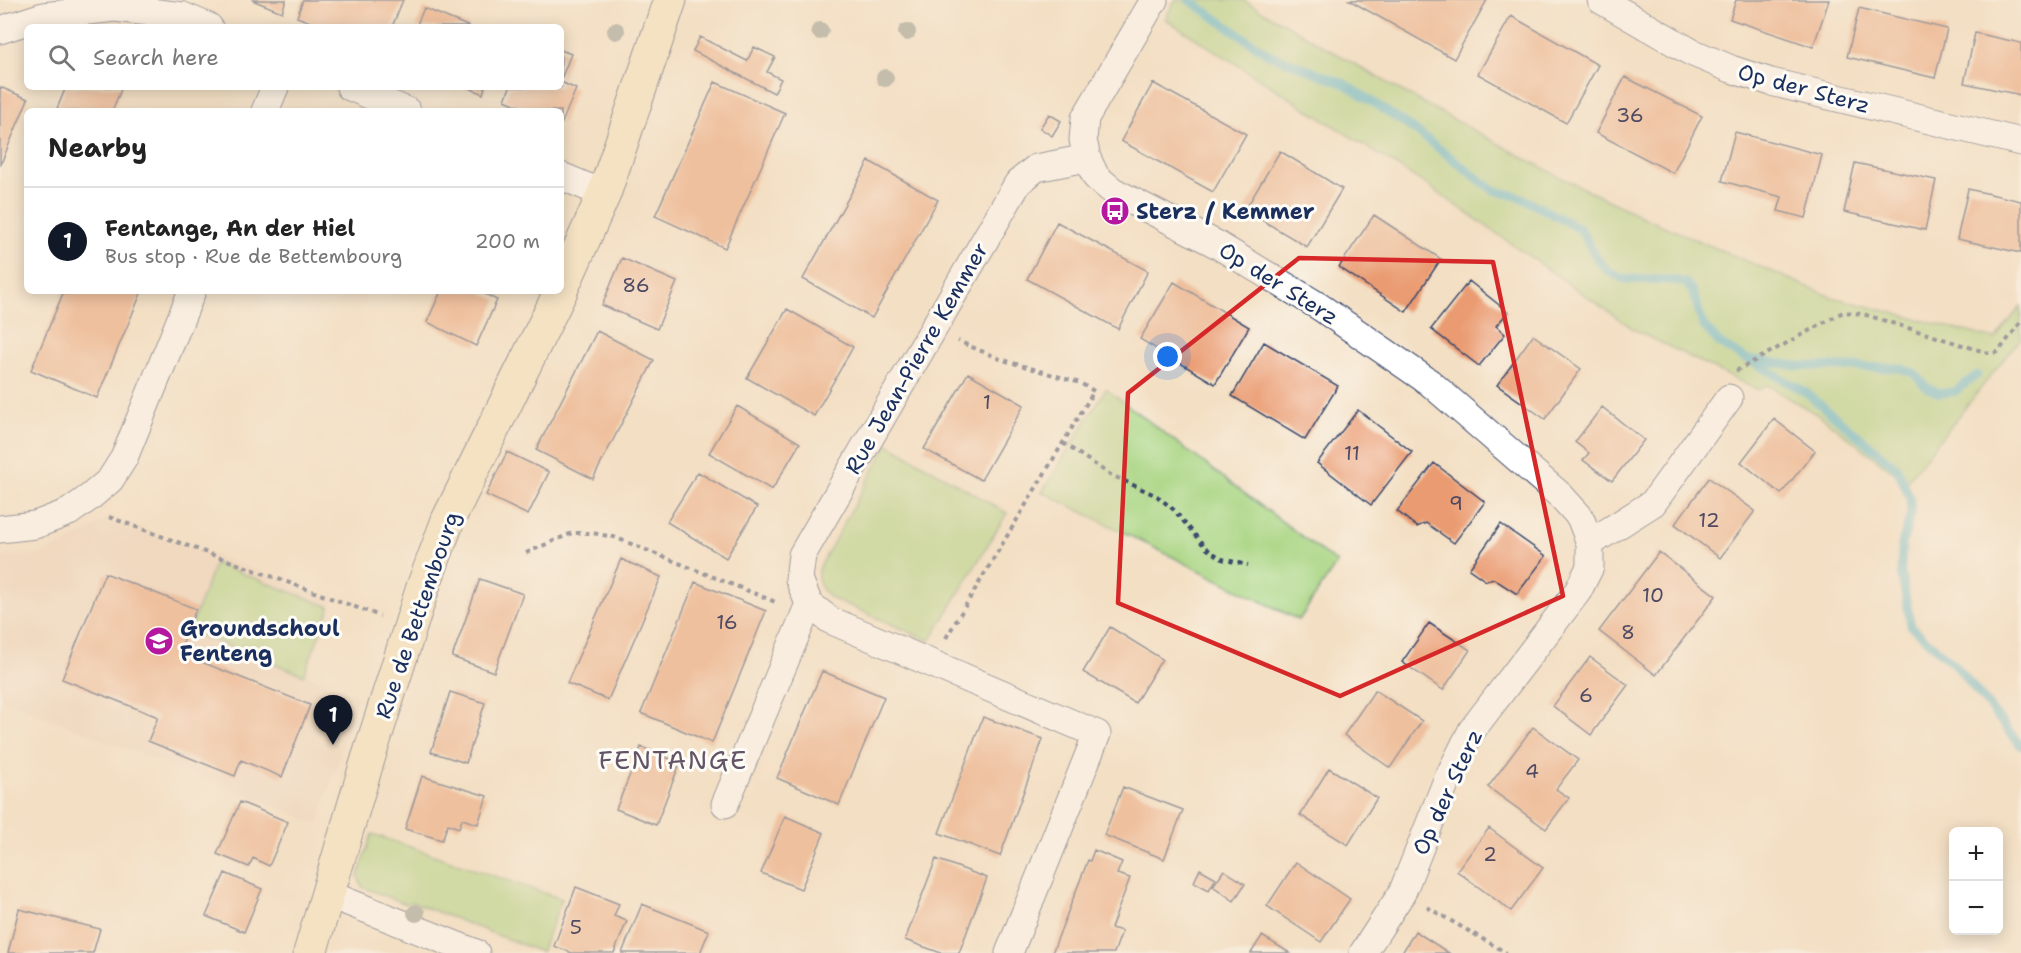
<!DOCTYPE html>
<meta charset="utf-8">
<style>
body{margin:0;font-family:"Shantell Sans",sans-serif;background:#f2f2f2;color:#222}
.controls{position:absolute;right:18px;bottom:18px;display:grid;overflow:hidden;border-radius:9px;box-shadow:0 3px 15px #0003}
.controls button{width:54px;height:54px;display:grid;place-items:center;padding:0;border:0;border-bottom:2px solid #e0e0e0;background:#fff;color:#222;font:30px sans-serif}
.you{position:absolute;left:1168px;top:357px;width:21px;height:21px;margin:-15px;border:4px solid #fff;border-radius:50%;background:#1a73e8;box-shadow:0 0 0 9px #1a73e833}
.badge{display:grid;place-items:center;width:39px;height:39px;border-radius:50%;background:#111827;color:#fff;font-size:20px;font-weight:700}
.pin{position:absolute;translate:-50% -50px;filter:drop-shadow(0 2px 3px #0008)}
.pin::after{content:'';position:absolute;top:32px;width:21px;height:18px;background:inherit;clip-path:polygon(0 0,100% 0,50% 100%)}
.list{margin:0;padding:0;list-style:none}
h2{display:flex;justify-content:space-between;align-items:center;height:78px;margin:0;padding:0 24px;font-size:26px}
h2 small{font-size:20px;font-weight:400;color:#767676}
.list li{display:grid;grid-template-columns:39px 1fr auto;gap:18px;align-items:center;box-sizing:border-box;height:108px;padding:0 24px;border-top:2px solid #e0e0e0}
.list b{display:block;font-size:22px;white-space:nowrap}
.list p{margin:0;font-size:20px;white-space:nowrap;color:#767676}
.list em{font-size:20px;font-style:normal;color:#767676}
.icon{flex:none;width:33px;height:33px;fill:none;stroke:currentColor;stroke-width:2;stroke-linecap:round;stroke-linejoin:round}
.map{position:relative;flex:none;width:2021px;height:953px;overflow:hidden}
.search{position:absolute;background:#fff;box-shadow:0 3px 15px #0003;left:24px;top:24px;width:540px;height:66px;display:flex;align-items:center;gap:15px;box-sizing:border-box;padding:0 21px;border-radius:9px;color:#767676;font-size:22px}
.panel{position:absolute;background:#fff;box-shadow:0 3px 15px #0003;left:24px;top:108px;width:540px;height:186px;border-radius:9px}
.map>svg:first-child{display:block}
.built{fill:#edd2bb}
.green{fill:#a9d481;stroke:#628270;stroke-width:1.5}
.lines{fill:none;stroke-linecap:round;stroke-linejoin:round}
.stream{stroke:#4cb3cb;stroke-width:9}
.building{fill:#ea9b71}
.minor-casing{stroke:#3b496d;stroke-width:29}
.secondary-casing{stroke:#3b496d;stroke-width:35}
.path{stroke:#3b496d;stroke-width:4;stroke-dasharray:4.5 4.5;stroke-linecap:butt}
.minor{stroke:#fff;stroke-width:27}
.secondary{stroke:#f9e7c3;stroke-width:33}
.tree{fill:#8f9590}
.marked{fill:none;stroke:#d62828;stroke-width:4.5;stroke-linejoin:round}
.labels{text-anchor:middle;stroke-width:6;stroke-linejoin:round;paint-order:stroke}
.number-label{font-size:20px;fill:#4f4a63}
.street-label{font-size:22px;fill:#1b2f5e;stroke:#fdfcf7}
.poi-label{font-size:22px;font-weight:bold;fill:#1b2f5e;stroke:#fdfcf7;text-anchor:start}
.quarter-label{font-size:26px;letter-spacing:1.5px;fill:#635565;stroke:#fdfcf7}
</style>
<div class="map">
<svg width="2021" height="953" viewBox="0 0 2021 953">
<rect width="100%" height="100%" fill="#fdfcf7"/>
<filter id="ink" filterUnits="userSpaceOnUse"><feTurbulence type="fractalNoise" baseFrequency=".0167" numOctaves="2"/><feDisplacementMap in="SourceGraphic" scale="12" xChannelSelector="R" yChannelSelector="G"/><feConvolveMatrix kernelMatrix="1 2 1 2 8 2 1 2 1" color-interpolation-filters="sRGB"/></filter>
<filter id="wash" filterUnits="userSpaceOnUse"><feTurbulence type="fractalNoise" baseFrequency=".008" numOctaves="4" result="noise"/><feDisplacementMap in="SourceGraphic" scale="24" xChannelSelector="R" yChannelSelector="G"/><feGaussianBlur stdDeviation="1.35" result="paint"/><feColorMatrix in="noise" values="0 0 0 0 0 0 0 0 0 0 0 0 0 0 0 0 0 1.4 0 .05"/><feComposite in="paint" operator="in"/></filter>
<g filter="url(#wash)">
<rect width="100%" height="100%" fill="#f3dfc3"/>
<!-- built -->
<path class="built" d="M109,517L333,599L305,674L358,696L318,824L0,699V557L42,554L84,534Z"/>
<!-- green -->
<path class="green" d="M1175,0H1243L1412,97L1558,176L1647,219L1832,297L1995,339L2021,306V338L1906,482L1823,418L1767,385L1757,390L1635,330L1427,185L1165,19Z
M1106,389L1337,563L1299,620L1042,492Z
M888,444L1007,513L930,641L829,597C821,589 817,582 818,570Z
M215,563L330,607L304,675L189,631Z
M372,834L562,899L541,952L412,902L406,904L362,887L358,876Z"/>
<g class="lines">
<!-- stream -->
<path class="stream" d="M1189,0L1268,54L1345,84L1416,131L1493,190L1520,197L1580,229L1598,260L1609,272L1624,279L1673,280L1686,283L1693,292L1703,325L1720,344L1746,359L1799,366L1900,368L1914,373L1927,388L1940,393L1954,392L1977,375
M1751,361L1805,392L1897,468L1910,498L1911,513L1902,544L1901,573L1911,626L1956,666L2021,746"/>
</g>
<g id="blocks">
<!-- building -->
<path class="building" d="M252,0H286L282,12Z
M303,0H403L392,27H323L297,17Z
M1349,0H1487L1454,59Z
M1736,0H1829L1813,47L1730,19Z
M424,8L470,27H416Z
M1859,8L1947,29L1935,78L1847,57Z
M1511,16L1598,65L1566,123L1478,74Z
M1975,33L2021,43V95L1964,83Z
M700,37L747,61L754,47L775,57L767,72L781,79L774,93L693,51Z
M561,50L571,54L561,79Z
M1625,77L1702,116L1673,173L1596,133Z
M561,82L576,89L561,125V111H531L505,100L510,87H561Z
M715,82L785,113L725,248L655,216Z
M1153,83L1246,134L1213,192L1121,141Z
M0,87L28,99L0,166Z
M66,87H122L112,111H56Z
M467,87H485L483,94Z
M1049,114L1061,121L1052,136L1040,128Z
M1735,132L1822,155L1806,218L1778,211L1782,197L1722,181Z
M1280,151L1342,189L1307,247L1245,210Z
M869,161L938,200L872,318L803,279Z
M1855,163L1936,180L1925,230L1844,212Z
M1968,189L2021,201V253L1957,239Z
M1374,215L1441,259L1406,312L1339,267Z
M1057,222L1148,271L1118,329L1027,279Z
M622,258L677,282L657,329L602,305Z
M1469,281L1508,312L1496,326L1505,334L1479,366L1431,329Z
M1174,282L1249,327L1215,384L1140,339Z
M64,291H142L97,398L31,370Z
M441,291H479L497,300L476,346L427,322Z
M787,309L853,347L814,416L747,378Z
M597,331L654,360L593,479L536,450Z
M1533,335L1581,369L1545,419L1497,385Z
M1264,342L1338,386L1305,440L1232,396Z
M968,373L1024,405L981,480L924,449Z
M737,406L800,443L772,490L709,453Z
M1602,407L1644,440L1612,481L1583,460L1589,453L1575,442Z
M1358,410L1412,452L1371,505L1317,463Z
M1774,419L1815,451L1781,494L1741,462Z
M507,452L549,472L528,515L486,495Z
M1434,463L1485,502L1454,543L1426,523L1417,527L1397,511Z
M698,472L757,507L726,558L667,522Z
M1709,478L1755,511L1720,558L1675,524Z
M1501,524L1546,556L1517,594L1494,579L1486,581L1469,569Z
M1659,552L1716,596L1656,675L1599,631Z
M621,559L661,577L608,700L567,683Z
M105,573L196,609L179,653L310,705L282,777L241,760L235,776L148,741L158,717L62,679Z
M480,579L523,594L494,672L452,657Z
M695,582L766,611L712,743L641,713Z
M1429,623L1470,650L1443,690L1402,662Z
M1110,627L1162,659L1135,703L1083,672Z
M1590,657L1628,685L1591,735L1553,706Z
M822,671L884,697L839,805L777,778Z
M1375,690L1422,721L1390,768L1344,735Z
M450,692L485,703L466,763L431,752Z
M983,717L1043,739L1000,856L939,833Z
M1533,727L1578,760L1556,789L1569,798L1546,829L1488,787Z
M641,747L680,763L656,825L616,809Z
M1329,768L1377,798L1348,845L1300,815Z
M422,776L487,796L478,824L462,819L459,828L448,824L442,840L405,829Z
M1123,787L1183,810L1164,859L1104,835Z
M240,802L288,822L269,866L253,858L249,867L217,854Z
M785,816L824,833L801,889L761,873Z
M1489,828L1543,868L1511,911L1457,871Z
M1094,850L1122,862L1117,874L1130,878L1111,928L1122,931L1114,953H1052L1088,860L1090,861Z
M936,859L987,878L959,953H941L905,940Z
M1296,862L1350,899L1321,942L1267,906Z
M1200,869L1216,878L1209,890L1194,882Z
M1224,870L1245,884L1234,901L1213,886Z
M225,873L262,889L244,932L206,916Z
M576,887L619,904L614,916L627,921L614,953H572L554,946Z
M642,904L709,931L700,953H622Z
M19,909L100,929L93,953H8Z
M1415,931L1449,953H1402Z
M1262,936L1290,953H1251Z"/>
</g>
</g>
<g filter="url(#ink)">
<use href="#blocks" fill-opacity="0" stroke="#3b496d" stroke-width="1.5"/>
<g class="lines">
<!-- minor casing -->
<g class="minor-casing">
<path id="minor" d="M1154,0L1085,118L1083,140L1087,158L1096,177L1113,191L1216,244L1320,307L1429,382L1561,496L1580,517L1590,543
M1601,0L1691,52L1731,69L1771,82L2021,142
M0,30L43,16L115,8L183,16L209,27
M350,87L407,111
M265,111L275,87
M561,176L604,194
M0,529L35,525L69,512L90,497L110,480L124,458L192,291
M725,804L809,604
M328,894L476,953
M1009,953L1097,734L830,620L809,604L799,579L802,555L1018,183L1036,168L1087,158
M1363,953L1402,893L1447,780L1472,730L1578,591L1590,567V543L1653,503L1729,398"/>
</g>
<!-- secondary casing -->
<g class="secondary-casing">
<path id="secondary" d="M561,290L604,194L670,0
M310,953L368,759L423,587L448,520L561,291"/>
</g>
<!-- path -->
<path class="path" d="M1736,371L1843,312L1863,314L1988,353L1998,352L2021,322
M1063,443L1109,474L1157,496L1174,510L1206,548L1222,559L1248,565
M109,517L380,616
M526,553L572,533H592L614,537L778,603
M946,638L1094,391L1080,383L1000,359L958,341
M1427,907L1507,953"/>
<!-- minor -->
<use href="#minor" class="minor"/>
<!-- secondary -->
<use href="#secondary" class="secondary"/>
</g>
<!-- trees -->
<g class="tree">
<circle cx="616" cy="31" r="9"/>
<circle cx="820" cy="31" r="9"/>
<circle cx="907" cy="32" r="9"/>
<circle cx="885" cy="78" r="9"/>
<circle cx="416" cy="913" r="9"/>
</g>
</g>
<!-- marked area -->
<path d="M0 0H2021V953H0ZM1299,258L1493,262L1563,596L1340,696L1118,603L1128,393Z" fill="#f3dfc3" fill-opacity=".55" fill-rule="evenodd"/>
<path class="marked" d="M1299,258L1493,262L1563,596L1340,696L1118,603L1128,393Z"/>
<!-- icons -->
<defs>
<g id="bus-disc" transform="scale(1.5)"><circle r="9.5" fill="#b5179e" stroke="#fdfcf7"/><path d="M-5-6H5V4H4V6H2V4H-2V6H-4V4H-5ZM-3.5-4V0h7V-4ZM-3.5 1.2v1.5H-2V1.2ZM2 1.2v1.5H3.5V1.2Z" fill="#fff"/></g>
<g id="school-disc" transform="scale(1.5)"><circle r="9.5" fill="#b5179e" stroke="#fdfcf7"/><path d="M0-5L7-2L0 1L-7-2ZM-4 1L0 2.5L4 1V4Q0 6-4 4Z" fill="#fff"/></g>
</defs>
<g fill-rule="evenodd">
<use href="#bus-disc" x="1115" y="211"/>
<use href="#school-disc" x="159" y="641"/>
</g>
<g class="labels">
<!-- number labels -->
<g class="number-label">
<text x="1630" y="122">36</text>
<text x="636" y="292">86</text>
<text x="987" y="409">1</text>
<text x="1352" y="460">11</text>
<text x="1456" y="510">9</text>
<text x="1709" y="527">12</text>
<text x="1653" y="602">10</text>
<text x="727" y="629">16</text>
<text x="1628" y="639">8</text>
<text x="1586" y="702">6</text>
<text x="1532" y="778">4</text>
<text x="1490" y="861">2</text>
<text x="576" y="934">5</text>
</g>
<!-- street labels -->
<g class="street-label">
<text transform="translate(1804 88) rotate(15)" y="8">Op der Sterz</text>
<text transform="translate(1279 283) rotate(32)" y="8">Op der Sterz</text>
<text transform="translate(916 358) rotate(-60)" y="8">Rue Jean-Pierre Kemmer</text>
<text transform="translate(417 615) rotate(-71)" y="8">Rue de Bettembourg</text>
<text transform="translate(1447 792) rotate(-65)" y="8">Op der Sterz</text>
</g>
<!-- poi labels -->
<g class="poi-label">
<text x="1136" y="219">Sterz / Kemmer</text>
<text x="180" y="636">Groundschoul<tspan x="180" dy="25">Fenteng</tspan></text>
</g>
<!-- quarter labels -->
<g class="quarter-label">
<text x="673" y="769">FENTANGE</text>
</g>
</g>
</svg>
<div class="controls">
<button>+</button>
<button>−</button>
</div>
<div class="you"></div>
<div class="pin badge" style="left:333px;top:745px">1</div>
<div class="search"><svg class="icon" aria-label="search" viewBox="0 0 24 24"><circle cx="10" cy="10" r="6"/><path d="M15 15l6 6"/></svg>Search here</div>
<section class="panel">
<h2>Nearby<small></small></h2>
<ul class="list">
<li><span class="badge">1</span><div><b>Fentange, An der Hiel</b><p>Bus stop · Rue de Bettembourg</p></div><em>200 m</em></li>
</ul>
</section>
</div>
